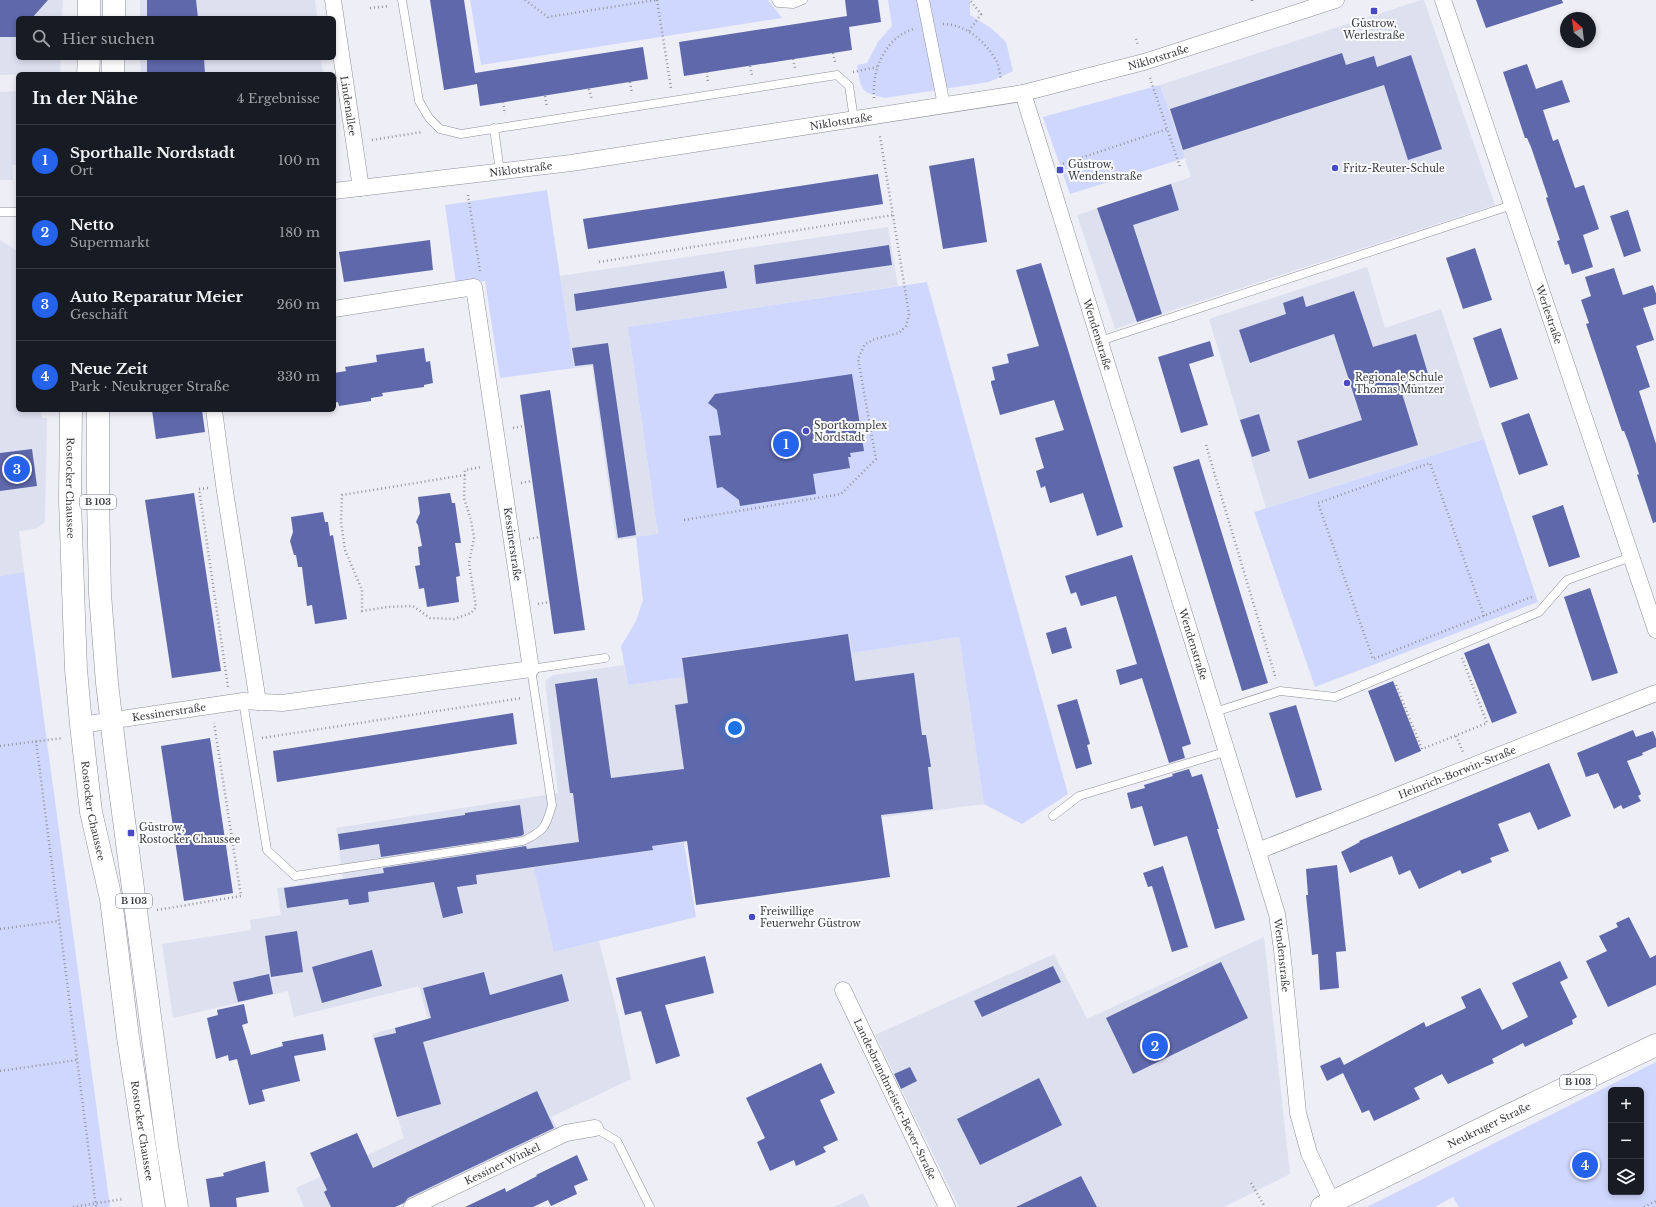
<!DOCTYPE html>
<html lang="de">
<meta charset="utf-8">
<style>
body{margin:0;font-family:"Libre Baskerville",serif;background:#242831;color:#f1f3f6}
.controls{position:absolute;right:12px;bottom:12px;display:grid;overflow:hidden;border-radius:6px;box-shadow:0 2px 6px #0003}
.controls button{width:36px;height:36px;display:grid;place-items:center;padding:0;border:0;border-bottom:1px solid #363941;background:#171b24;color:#f1f3f6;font:20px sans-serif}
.compass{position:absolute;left:1560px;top:12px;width:36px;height:36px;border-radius:50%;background:#171b24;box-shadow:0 2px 6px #0003;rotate:332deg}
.you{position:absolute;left:735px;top:728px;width:14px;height:14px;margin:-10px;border:3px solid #fff;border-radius:50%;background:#1a73e8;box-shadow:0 0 0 6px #1a73e833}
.badge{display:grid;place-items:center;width:26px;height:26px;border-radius:50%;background:#2563eb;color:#fff;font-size:13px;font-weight:700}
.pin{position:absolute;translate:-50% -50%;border:2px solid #fff;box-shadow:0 1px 4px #0006}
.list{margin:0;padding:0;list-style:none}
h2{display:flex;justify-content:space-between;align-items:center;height:52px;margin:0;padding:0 16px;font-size:17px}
h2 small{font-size:13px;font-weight:400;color:#9ea1a6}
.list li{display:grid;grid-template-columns:26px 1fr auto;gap:12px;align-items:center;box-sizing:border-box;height:72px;padding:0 16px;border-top:1px solid #363941}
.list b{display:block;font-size:15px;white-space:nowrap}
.list p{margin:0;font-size:13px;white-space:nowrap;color:#9ea1a6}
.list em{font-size:13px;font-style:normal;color:#9ea1a6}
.icon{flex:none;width:22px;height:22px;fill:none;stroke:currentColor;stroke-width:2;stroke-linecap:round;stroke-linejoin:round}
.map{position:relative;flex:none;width:1656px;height:1207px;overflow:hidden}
.search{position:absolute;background:#171b24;box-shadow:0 2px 6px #0003;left:16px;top:16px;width:320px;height:44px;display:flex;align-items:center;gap:10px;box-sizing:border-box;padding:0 14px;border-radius:6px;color:#9ea1a6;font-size:15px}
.panel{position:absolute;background:#171b24;box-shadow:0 2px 6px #0003;left:16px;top:72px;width:320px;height:340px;border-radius:6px}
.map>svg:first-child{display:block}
.built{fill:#dde0ef}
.green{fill:#cfd7fe;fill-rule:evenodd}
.building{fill:#5e68ab}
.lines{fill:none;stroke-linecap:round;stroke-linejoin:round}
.service-casing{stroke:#8e8f96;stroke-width:9}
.pedestrian-casing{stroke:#8e8f96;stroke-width:13}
.minor-casing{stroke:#8e8f96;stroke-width:17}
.primary-casing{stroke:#8e8f96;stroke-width:23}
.path{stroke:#95969c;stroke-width:2.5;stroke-dasharray:1 3;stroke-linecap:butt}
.service{stroke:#fff;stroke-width:8}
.pedestrian{stroke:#fff;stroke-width:12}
.minor{stroke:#fff;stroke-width:16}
.primary{stroke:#fff;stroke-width:22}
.poi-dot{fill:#484bc1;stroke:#fbfcff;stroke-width:1.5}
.labels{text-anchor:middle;stroke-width:4;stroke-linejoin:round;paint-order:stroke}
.shield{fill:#fbfcff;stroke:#757679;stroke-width:1}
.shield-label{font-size:9px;font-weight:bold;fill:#3b3c3f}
.poi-label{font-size:10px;fill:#3b3c3f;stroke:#fbfcff;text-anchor:start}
.street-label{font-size:10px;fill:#3b3c3f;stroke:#fbfcff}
</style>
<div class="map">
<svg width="1656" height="1207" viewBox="0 0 1656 1207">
<rect width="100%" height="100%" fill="#edeef6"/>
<!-- built -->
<path class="built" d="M0,0H63L62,18H18V58H61L60,73L0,75Z
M140,0H315L317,18H140Z
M1421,0H1424L1495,205L1115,329L1077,215L1191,177L1160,85Z
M140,58H321L323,74H141Z
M18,91V165H12L13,180H0V92Z
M888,227L898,286L628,327L658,535L616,540L592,366L574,368L560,276Z
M0,240L18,251V410H41L42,418H47L45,522L35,529L19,531L24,572L0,576Z
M1367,267L1385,328L1441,309L1484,439L1266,508L1209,319Z
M849,634L852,653L959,637L984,804L654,847L554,952L599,941L618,1016L631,1079L551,1117L558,1130L396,1207H304L296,1188L404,1138L372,1034L428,1019L419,986L294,1017L288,991L173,1018L162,944L251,930L250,920L281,915L277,888L343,878L336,828L558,793L545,681L553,675L624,665L628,685L683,677L681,657Z
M1264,937L1290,1174L1224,1207H959L875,1035L1054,954L1087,1019Z
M863,1193L870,1207H834L849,1200Z"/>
<!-- green -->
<path class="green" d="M470,0H768L782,18L481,65Z
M888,0H970V15L991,28L1006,42L1013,71L989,82L885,98C859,92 861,89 857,65L867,63L878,42L892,26Z
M1160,85L1185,158L1070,194L1043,117Z
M547,190L574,368L500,378L485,281L456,284L445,205Z
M927,282L1068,794L1022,824L984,804L959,637L852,653L849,634L682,657L684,677L628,685L621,646L636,621L643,600L636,537L658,534L628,327Z
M1484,439L1538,602L1315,687L1254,512Z
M24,572L110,1207H0V576Z
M684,843L696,917L554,952L534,868L652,850V846Z
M1656,1062V1207H1459L1453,1197L1435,1207H1367ZM1611,1090H1641V1192H1611Z"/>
<!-- building -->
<path class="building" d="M0,0H48L32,18H18V37H0Z
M147,0H196L198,18H147Z
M430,0H464L475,73L643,47L648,79L480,106L477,84L444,90Z
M845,0H878L881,22L849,27L852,50L684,76L679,42L847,16Z
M1476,0H1562L1563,3L1486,28Z
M1342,53L1346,65L1374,56L1377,67L1411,55L1442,149L1408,160L1384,85L1183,150L1170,109Z
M147,58H204L205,74H147Z
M1527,64L1536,89L1562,80L1570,102L1543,110L1553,141L1558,139L1575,188L1584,185L1599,229L1583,235L1593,267L1572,274L1569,264L1565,265L1557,241L1560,240L1546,198L1548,197L1531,147L1527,138H1525L1503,72Z
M974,158L987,242L943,249L929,166Z
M878,174L883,204L588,249L583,219Z
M1171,184L1179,210L1133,225L1162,314L1137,322L1097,208Z
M1628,210L1641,251L1624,257L1610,216Z
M430,240L433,270L344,282L339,252Z
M889,245L892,265L756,284L754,265Z
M1475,248L1492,300L1463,309L1446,258Z
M1041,263L1123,527L1097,536L1083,493L1050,503L1045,486L1041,488L1036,471L1044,468L1035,438L1064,430L1054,400L1000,415L991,383V381L995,380L992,367L1009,363L1007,354L1039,346L1016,270Z
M1614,268L1623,295L1653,285L1656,294V304L1643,308L1654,340L1636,346L1650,387L1639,391L1656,444V522L1653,523L1637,475L1639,474L1628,441L1624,431H1622L1586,324L1589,323L1581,300L1591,296L1585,277Z
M724,271L727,288L576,311L574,294Z
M1354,291L1373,347L1416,334L1429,377L1400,387L1418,445L1309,479L1297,441L1362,420L1334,334L1250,363L1239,330L1286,314L1283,303L1303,296L1306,307Z
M1501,328L1518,379L1490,388L1473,338Z
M1210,341L1214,356L1189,364L1208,425L1181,433L1158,357Z
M608,343L636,535L618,538L593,364L575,366L572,348Z
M424,348L426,362L430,361L433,383L424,385V387L382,393L383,396L371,398V401L339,406L338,402L334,403V373L346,371L345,367L377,362L376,355Z
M852,374L864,451L850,453L851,457H848L850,468L813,474L816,494L740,506L739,500L722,487L717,488L709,436L721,435L717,410L708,403L715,394Z
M550,390L585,630L554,634L520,395Z
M152,410H202L205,432L156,439Z
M1529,413L1548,465L1519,475L1501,423Z
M1259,414L1270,451L1252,457L1240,420Z
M32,449L37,486L0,491V453Z
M1199,459L1268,683L1242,691L1173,467Z
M194,493L221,671L172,678L145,500Z
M450,493L452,503H455L461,543H455L460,576L456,577L459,602L427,607L424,588L419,589L415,566L420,565L418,547L422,546L418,525L416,522L420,513L418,497Z
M1563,505L1580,557L1549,567L1532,516Z
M323,512L325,522H328L330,536L333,535L347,619L315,624L312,605L307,606L302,567H298L296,555H294L290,541L293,532L291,517Z
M1132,555L1191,744L1182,747L1185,758L1169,763L1142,678L1120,685L1116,670L1137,664L1116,596L1081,606L1076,592L1071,594L1065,576Z
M1590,588L1618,673L1592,681L1564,597Z
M1066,627L1072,648L1052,654L1046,633Z
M848,634L855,681L914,673L922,735H926L931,767H928L933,809L881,815L890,877L696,905L687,841L652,846L653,850L476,875L477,884L457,887L463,913L443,918L434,882L368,892L369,902L349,905L348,899L287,908L284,888L384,873L383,868L526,846L527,849L579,842L573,793H570L555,684L597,678L611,778L684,769L675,705L688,703L682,658Z
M1489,643L1517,713L1492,723L1464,653Z
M1393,681L1421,751L1395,762L1368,691Z
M1077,699L1090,744L1087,745L1092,764L1076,769L1057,705Z
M1296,705L1322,790L1296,798L1269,713Z
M513,713L517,744L277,782L273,751Z
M1633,730L1636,737L1653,731L1656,739V747L1642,753L1643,755L1627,761L1641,794L1638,796L1641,801L1623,809L1621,805L1614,809L1598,773L1586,777L1577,753Z
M210,738L233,893L184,901L161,746Z
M1549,763L1571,816L1538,830L1530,812L1498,824L1509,851L1490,858L1492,862L1462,874L1460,870L1419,889L1410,870L1399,875L1392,856L1350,873L1341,852L1360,842L1359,841Z
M1189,769L1192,777L1202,774L1219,829H1217L1245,920L1215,929L1187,836L1154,846L1142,806L1131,809L1127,793L1145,788L1144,785L1173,776L1172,774Z
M520,805L524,834L521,836L381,857L379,844L340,850L338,834L465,815V813Z
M1337,865L1346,951L1336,952L1339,988L1320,990L1318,954L1312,955L1306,895H1308L1306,869Z
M1163,866L1188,947L1172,952L1152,886L1148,887L1143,873Z
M1629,917L1650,958L1656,955V985L1608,1007L1586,961L1607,951L1599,936L1618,927L1616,923Z
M297,931L303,972L271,977L265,936Z
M372,950L382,986L322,1003L312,967Z
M705,956L714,993L665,1005L680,1056L656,1064L641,1011L625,1015L616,978Z
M1560,961L1568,978L1560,982L1577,1017L1572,1020L1573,1024L1525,1047L1523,1043L1492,1059L1494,1063L1448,1084L1442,1074L1414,1088L1420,1099L1374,1121L1369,1110L1362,1113L1343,1073L1327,1081L1320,1066L1340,1057L1344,1065L1424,1022L1426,1027L1466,1008L1461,997L1480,988L1502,1030L1528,1017L1512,983Z
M1221,962L1248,1018L1133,1074L1106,1018Z
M1053,966L1061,982L982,1017L974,1001Z
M484,972L490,995L562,974L569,1001L423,1042L441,1104L397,1117L374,1038L396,1033L395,1028L431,1018L423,988Z
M269,974L273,994L238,1002L233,982Z
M244,1004L248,1023L242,1025L251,1055L283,1046L282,1042L323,1034L326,1050L294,1056L300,1081L262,1090L265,1101L249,1105L237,1059L229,1061L228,1055L216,1059L207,1018L218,1015L217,1010Z
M821,1063L835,1093L820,1100L838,1140L823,1147L826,1152L796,1166L794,1160L770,1171L757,1142L765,1138L746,1098Z
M910,1067L917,1081L901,1089L894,1074Z
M1039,1078L1062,1125L980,1165L957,1119Z
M537,1091L554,1128L408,1198L404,1203L395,1207H331L324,1192L327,1190L310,1153L357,1133L373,1168Z
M577,1155L588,1180L574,1186L577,1194L551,1206L548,1200L533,1207H465L505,1188L506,1192L537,1176L536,1175Z
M265,1161L269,1192L236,1198L237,1207H210L206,1179L224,1176L223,1173Z
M1081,1176L1097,1207H1016Z"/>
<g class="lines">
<!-- service casing -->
<g class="service-casing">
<path id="service" d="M402,0L419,101L429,118L440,129L461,134L837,75L849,86L854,119
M776,0L778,3L793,4L803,0
M494,128L500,172
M0,212H18
M1100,341L1512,205
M243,701L267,850L295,876L523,841C544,831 546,827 552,805L531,669L605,658
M1215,712L1280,691L1335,697L1539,612L1567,580L1631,557
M1053,816L1079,796L1228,751
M595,1128L617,1141L650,1207"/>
</g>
<!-- pedestrian casing -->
<g class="pedestrian-casing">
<path id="pedestrian" d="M923,0L944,105"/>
</g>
<!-- minor casing -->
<g class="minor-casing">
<g id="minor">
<path id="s1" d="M333,0L361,188"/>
<path id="s2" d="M1443,0L1656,630"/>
<path id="s3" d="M1023,93L1277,914L1282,950L1298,1113L1309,1153L1332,1202"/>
<path id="s4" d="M334,191L571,163L1023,93L1144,62L1336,0"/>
<path d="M214,410L224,485L258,702"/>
<path id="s5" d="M81,725L243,701L282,703L531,669L474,287L334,309"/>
<path id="s6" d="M1258,851L1656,693"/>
<path id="s7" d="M843,990L947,1207"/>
<path id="s8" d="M412,1207L566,1133L595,1128"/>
</g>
</g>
<!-- primary casing -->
<g class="primary-casing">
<g id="primary">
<path d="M89,18V0"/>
<path d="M114,18V0"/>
<path d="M88,74L89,58"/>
<path d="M113,74V58"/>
<path id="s9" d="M71,410L70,500L74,617L76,669L81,725L91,812L111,899L128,1037L154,1207"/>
<path d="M98,410V497L100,594L107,683L116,760L167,1145L177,1207"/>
<path id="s10" d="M1322,1207L1501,1119L1656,1045"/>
</g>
</g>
<!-- path -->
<path class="path" d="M525,0L548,17L656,0
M657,0L671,88
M1252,0V1
M370,8L390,6
M943,24C966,24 986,42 997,62C999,67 1000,74 1001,80
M969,31L981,14L970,0
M1136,39L1138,45
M833,53L835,62
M793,59L795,68
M750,66L752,75
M707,72L708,82
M853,72L877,67
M1150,78L1180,167
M630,82L632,94
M589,89L592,100
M545,96L547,107
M874,98C872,70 884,39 913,29
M503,102L505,114
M372,140L422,132
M1063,164L1167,129
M468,195L480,271
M599,262L893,215
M513,428L524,426
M1206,445L1276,679
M465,475L342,495L341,522L345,550L362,590V611L387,607L413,606L430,618L454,619L471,613L476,607L469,563L474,538L471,520L464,498L465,470L482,467
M521,483L532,481
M208,488L199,489L228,687
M684,520L841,494L876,459L858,359L865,344L875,339L899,333L906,326L909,314L880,136
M529,539L540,537
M538,604L550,602
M1484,616L1430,463L1318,503L1373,659L1534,596
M1396,685L1422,749L1487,723L1462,658
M1456,736L1463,752
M262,738L522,698
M36,741L96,1207
M0,746L63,738
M157,910L241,896L214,723
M0,929L59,921
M0,1071L77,1060
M1251,1183L1265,1207
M73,1207L123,1199
M1644,1207L1656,1201"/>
<!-- service -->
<use href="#service" class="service"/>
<!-- pedestrian -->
<use href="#pedestrian" class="pedestrian"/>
<!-- minor -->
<use href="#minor" class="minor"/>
<!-- primary -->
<use href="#primary" class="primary"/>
</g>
<!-- markers -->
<g class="poi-dot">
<rect x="1370" y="7" width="8" height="8" rx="2"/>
<circle cx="1335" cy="168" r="4"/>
<rect x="1056" y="166" width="8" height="8" rx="2"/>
<circle cx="1347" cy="383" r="4"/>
<circle cx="806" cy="431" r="4"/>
<rect x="127" y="829" width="8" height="8" rx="2"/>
<circle cx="752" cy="917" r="4"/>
</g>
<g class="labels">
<!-- shield labels -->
<g class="shield">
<rect x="80" y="495" width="36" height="14" rx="3"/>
<rect x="116" y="894" width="36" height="14" rx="3"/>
<rect x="1560" y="1075" width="36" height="14" rx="3"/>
</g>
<g class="shield-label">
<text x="98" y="505">B 103</text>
<text x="134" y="904">B 103</text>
<text x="1578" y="1085">B 103</text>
</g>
<!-- poi labels -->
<g class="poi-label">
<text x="1374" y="27" text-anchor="middle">Güstrow,<tspan x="1374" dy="12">Werlestraße</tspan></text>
<text x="1068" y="168">Güstrow,<tspan x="1068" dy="12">Wendenstraße</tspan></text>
<text x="1343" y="172">Fritz-Reuter-Schule</text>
<text x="1355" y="381">Regionale Schule<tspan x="1355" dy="12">Thomas Müntzer</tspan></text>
<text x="814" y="429">Sportkomplex<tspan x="814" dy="12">Nordstadt</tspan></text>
<text x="139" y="831">Güstrow,<tspan x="139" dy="12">Rostocker Chaussee</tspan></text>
<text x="760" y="915">Freiwillige<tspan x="760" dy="12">Feuerwehr Güstrow</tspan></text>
</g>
<!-- street labels -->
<g class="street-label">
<text dy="4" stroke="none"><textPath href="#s4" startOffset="836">Niklotstraße</textPath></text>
<text dy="4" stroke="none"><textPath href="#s1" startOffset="107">Lindenallee</textPath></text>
<text dy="4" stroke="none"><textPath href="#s4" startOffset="512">Niklotstraße</textPath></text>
<text dy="4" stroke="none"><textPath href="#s4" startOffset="188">Niklotstraße</textPath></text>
<text dy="4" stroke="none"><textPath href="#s2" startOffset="332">Werlestraße</textPath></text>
<text dy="4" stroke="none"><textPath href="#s3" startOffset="253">Wendenstraße</textPath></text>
<text dy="4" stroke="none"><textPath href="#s9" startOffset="78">Rostocker Chaussee</textPath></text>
<text transform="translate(513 544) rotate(82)" y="4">Kessinerstraße</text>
<text dy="4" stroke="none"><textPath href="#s3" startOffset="577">Wendenstraße</textPath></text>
<text dy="4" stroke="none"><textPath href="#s5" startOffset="89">Kessinerstraße</textPath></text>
<text dy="4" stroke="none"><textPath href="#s6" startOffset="214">Heinrich-Borwin-Straße</textPath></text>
<text dy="4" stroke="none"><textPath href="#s9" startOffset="402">Rostocker Chaussee</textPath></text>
<text dy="4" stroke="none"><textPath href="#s3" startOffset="901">Wendenstraße</textPath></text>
<text dy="4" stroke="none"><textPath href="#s7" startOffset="121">Landesbrandmeister-Bever-Straße</textPath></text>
<text dy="4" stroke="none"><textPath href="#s10" startOffset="186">Neukruger Straße</textPath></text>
<text dy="4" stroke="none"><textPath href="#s9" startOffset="726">Rostocker Chaussee</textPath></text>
<text dy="4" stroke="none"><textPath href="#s8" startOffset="100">Kessiner Winkel</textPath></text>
</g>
</g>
</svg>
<div class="controls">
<button>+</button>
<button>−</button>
<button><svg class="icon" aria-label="layers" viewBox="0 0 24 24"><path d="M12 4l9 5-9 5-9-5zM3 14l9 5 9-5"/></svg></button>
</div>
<svg class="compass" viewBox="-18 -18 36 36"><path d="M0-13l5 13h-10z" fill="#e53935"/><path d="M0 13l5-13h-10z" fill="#9ea1a6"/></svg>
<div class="you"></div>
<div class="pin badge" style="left:786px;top:444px">1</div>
<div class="pin badge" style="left:1155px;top:1046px">2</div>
<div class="pin badge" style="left:17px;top:469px">3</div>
<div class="pin badge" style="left:1585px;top:1165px">4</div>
<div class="search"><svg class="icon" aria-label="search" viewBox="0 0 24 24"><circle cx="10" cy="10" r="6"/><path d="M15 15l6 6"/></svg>Hier suchen</div>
<section class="panel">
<h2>In der Nähe<small>4 Ergebnisse</small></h2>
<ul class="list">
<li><span class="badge">1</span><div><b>Sporthalle Nordstadt</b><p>Ort</p></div><em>100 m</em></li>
<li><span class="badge">2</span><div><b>Netto</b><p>Supermarkt</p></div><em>180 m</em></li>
<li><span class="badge">3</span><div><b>Auto Reparatur Meier</b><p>Geschäft</p></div><em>260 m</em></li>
<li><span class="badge">4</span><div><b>Neue Zeit</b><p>Park · Neukruger Straße</p></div><em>330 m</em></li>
</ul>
</section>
</div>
